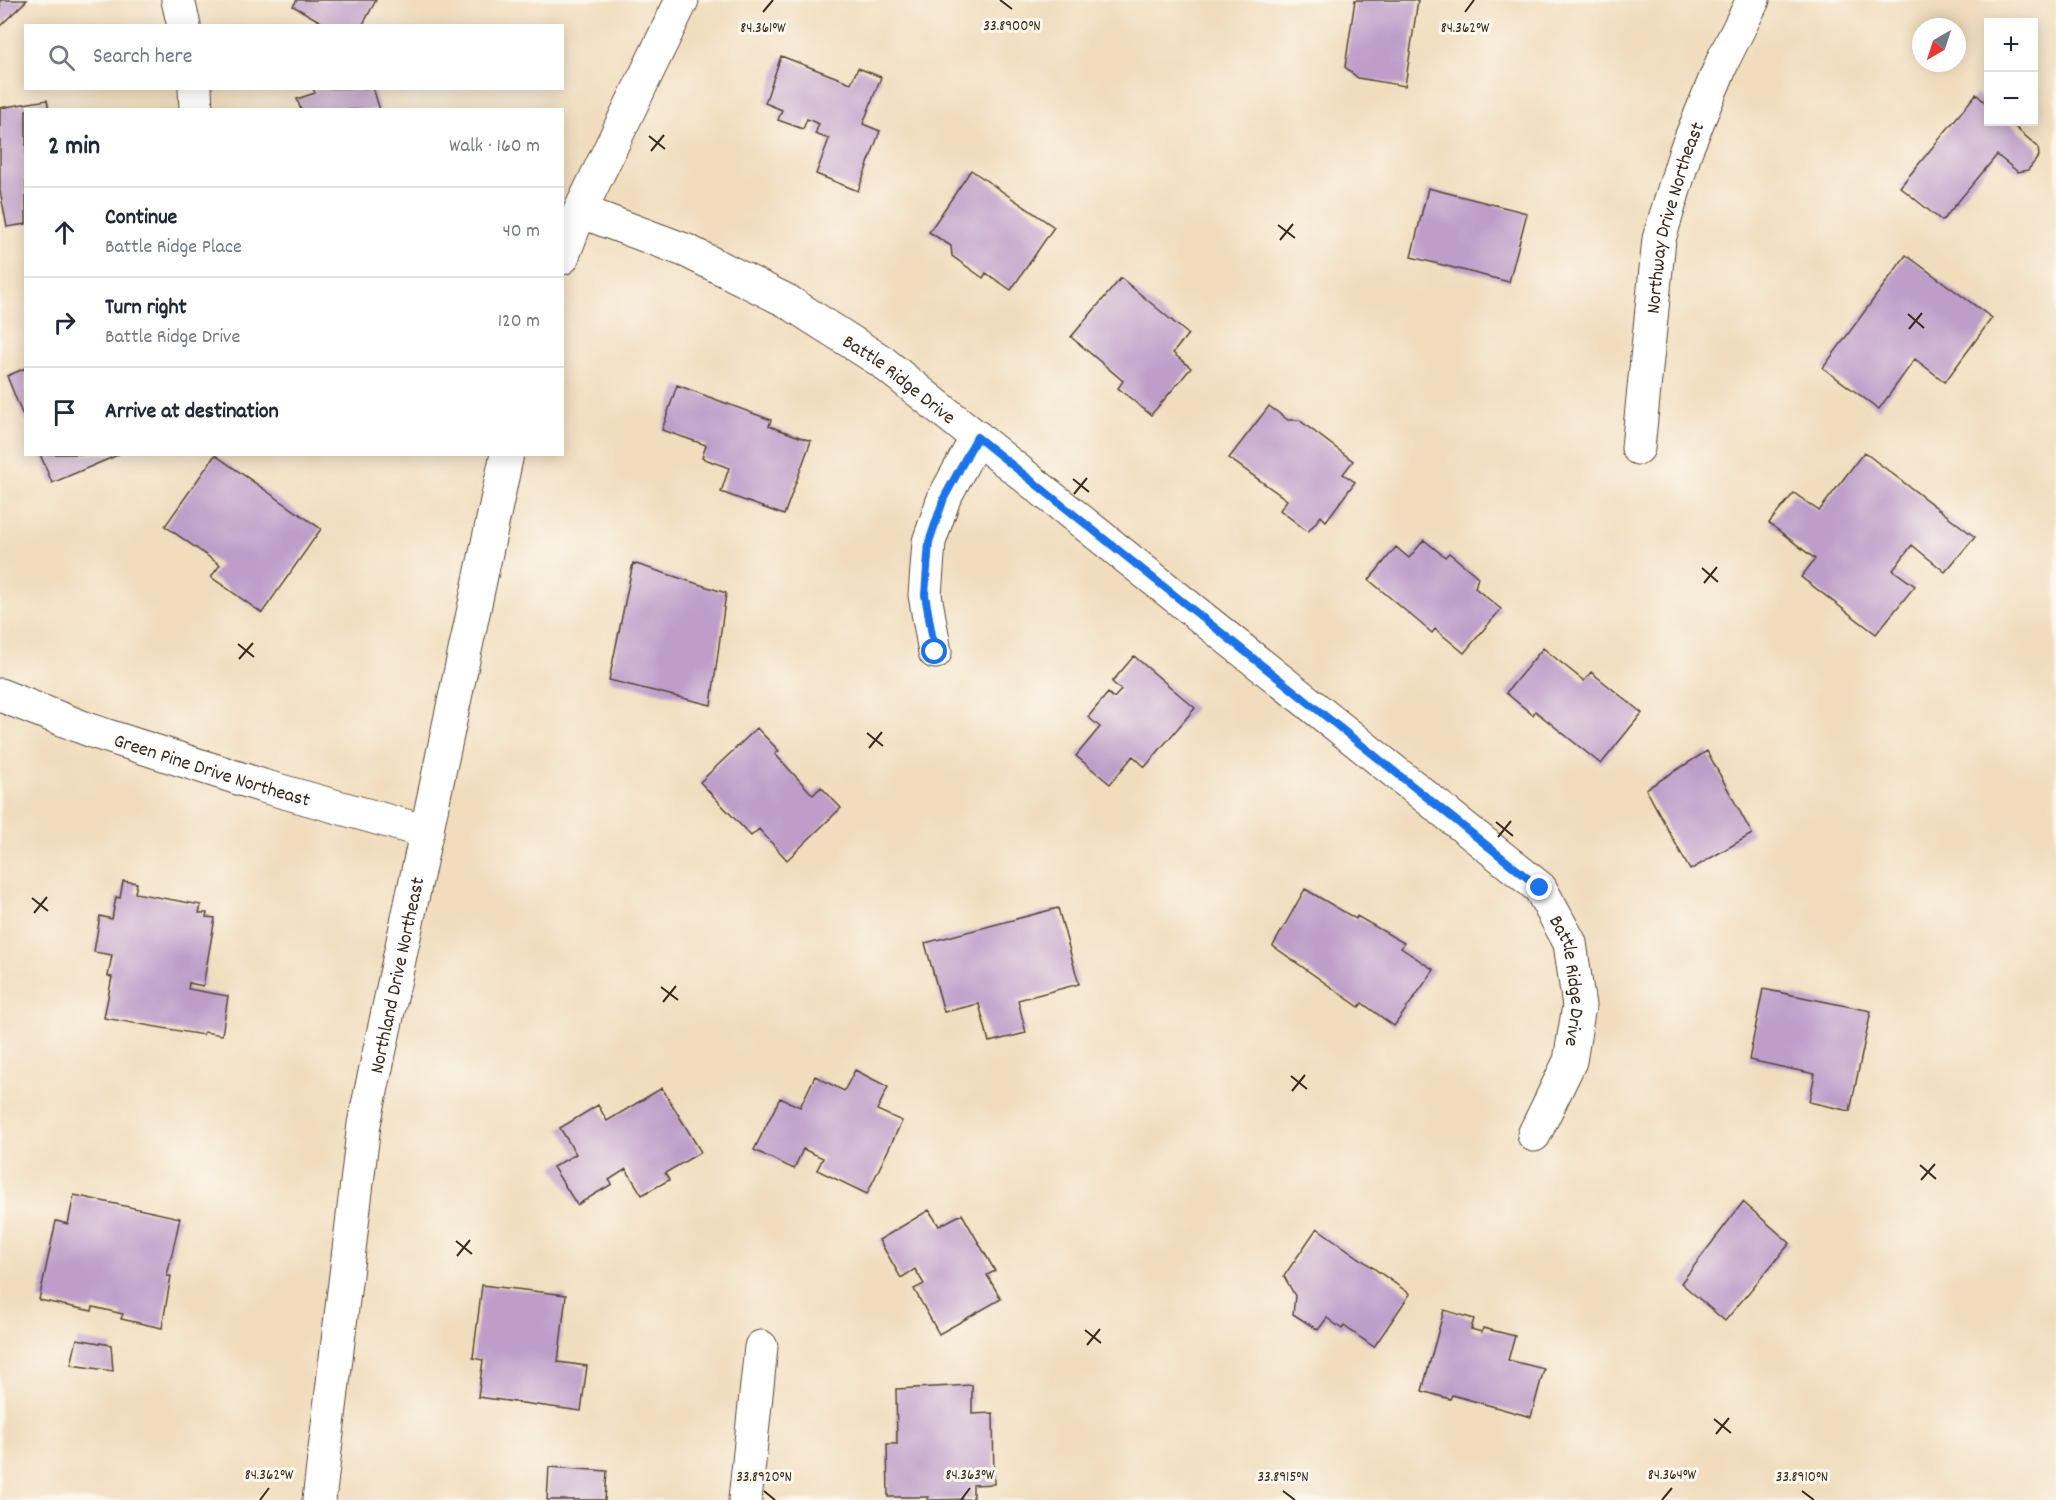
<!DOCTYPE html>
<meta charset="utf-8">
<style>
body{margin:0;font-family:Dekko,sans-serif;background:#f6f6f7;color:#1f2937}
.controls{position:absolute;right:18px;top:18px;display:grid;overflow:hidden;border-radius:0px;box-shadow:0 3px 15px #0003}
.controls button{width:54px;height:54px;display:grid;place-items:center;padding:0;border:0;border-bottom:2px solid #e0e1e3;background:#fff;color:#1f2937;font:30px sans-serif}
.compass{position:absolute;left:1912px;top:18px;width:54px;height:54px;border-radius:50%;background:#fff;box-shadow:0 3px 15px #0003;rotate:219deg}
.stop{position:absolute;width:18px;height:18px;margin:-14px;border:4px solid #1a73e8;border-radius:50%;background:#fff}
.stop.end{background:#1a73e8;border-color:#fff;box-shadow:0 2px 6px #0008}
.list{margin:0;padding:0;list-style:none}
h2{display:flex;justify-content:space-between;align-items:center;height:78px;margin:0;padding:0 24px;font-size:26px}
h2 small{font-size:20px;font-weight:400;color:#747a83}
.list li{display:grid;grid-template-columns:39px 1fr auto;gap:18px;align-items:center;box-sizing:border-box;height:90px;padding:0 24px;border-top:2px solid #e0e1e3}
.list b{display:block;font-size:22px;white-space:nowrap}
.list p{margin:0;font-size:20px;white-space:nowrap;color:#747a83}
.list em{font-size:20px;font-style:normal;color:#747a83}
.icon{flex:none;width:33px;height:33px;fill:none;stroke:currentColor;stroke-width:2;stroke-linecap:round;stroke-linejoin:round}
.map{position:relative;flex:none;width:2056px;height:1500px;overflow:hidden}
.search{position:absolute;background:#fff;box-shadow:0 3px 15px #0003;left:24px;top:24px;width:540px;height:66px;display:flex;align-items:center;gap:15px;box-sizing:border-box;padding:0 21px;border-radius:0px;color:#747a83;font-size:22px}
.panel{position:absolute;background:#fff;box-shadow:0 3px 15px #0003;left:24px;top:108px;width:540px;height:348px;border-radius:0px}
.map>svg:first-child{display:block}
.building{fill:#be9dc9}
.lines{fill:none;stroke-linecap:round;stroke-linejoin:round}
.minor-casing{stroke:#564536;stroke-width:35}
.minor{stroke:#fff;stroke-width:33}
.route{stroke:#1a73e8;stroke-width:8}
.ticks{fill:none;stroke:#3b2a1e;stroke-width:2}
.labels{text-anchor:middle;stroke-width:6;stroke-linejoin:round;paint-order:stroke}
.street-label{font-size:20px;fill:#3b2a1e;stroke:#fbf7ec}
.ticks-label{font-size:15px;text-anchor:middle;fill:#3b2a1e;stroke:#fbf7ec;stroke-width:6;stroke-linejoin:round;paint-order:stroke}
</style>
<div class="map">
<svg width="2056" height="1500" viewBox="0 0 2056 1500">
<rect width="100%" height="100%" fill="#fbf7ec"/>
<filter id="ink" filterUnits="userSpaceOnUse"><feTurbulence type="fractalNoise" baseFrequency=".0167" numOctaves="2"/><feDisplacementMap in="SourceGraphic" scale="12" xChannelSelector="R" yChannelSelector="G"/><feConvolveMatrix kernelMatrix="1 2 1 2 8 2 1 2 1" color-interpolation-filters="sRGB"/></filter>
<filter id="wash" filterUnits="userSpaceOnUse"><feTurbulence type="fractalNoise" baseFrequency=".008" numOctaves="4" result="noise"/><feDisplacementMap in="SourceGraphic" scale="24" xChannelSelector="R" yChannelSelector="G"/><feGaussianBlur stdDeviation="1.35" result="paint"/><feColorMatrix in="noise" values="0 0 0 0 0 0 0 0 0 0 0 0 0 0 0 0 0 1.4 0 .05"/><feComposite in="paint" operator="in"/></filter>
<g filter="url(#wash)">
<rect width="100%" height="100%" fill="#f1ddbe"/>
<g id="blocks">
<!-- building -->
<path class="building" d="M0,0H27L0,26Z
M297,0H376L362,26H328L293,6Z
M1355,0H1418L1405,86L1358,78L1345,67Z
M781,56L851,83L858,68L881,77L863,124L880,131L858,191L816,174L829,139L815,134L819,124L807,119L803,129L778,120L782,110L765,103Z
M313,88H373L380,110H301L297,99L315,93Z
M1976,94L1988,105V122H2009L2038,147L2039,156L2028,170L2018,172L1997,155L1942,221L1900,187Z
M47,100L49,110H26V224L7,227L0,191V108Z
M971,170L1054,227L1011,290L986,273L983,278L952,256L951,246L929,232Z
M1428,188L1527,213L1509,282L1411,257Z
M1906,255L1992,318L1945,382L1915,359L1879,409L1823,368Z
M1121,278L1188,334L1173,353L1191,368L1151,415L1118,388L1123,381L1071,337Z
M26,368V421H25L7,376Z
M677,385L771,420L769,426L811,441L784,515L721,492L729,468L702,458L706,445L662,430Z
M1269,406L1288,420H1299L1353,461L1343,474L1355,482L1326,521L1321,516L1308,532L1280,510L1287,500L1229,458Z
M1864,452L1975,537L1945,572L1912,545L1893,570L1915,586L1876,634L1801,577L1815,559L1769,523L1794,493L1819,511Z
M40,454H118V455L52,483Z
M215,455L321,529L262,613L211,577L220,565L165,526Z
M1424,540L1445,557L1449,553L1478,577L1475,588L1501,609L1464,653L1435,629L1432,633L1369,580L1396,547L1409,558Z
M633,563L726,593L711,705L609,680Z
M1543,648L1584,681L1591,672L1642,713L1601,764L1535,711L1533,715L1506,693Z
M1134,656L1195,708L1145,767L1133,756L1110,784L1076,756L1100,727L1088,717L1108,693L1114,698L1121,690L1112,682Z
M757,728L779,751L775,754L813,795L821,787L841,808L787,860L759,829L751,836L700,782Z
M1707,751L1752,834L1690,870L1646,789Z
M123,881L137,883L135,893L201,905L199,913H207L206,917L215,918L203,986L189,983L188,989L228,996L222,1035L204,1032L203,1035L104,1018L112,977L108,976L112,955L94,952L100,916L112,919L116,897L120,898Z
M1305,889L1356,919L1357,916L1404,943L1401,948L1434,970L1394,1026L1362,1003L1359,1007L1273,946Z
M1058,908L1079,984L1018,1000L1026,1033L989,1042L979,1004L944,1012L925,943Z
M1763,989L1871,1011L1850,1111L1809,1102L1815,1074L1749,1060Z
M855,1070L888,1087L877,1110L902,1121L867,1194L817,1170L823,1158L803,1149L794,1169L754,1150L780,1098L800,1107L815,1076L844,1091Z
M662,1088L701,1152L665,1173L669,1180L642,1195L626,1169L609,1180L612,1184L577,1205L553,1167L576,1154L560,1128L598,1105L607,1121Z
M74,1195L180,1218L167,1276H171L162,1328L121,1319L123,1314L93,1307L92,1311L39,1300L56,1221L68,1224Z
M1743,1202L1790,1243L1725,1321L1681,1283Z
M929,1210L939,1226L962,1214L995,1271L987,1275L1001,1299L939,1334L914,1289L924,1284L915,1269L901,1278L879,1240Z
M1317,1228L1410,1294L1374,1347L1344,1326L1342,1329L1327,1318L1318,1330L1293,1314L1295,1296L1284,1276Z
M482,1285L566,1295L558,1362L587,1366L581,1411L478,1397L483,1360L473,1358Z
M1444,1310L1474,1319L1471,1329L1482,1332L1483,1328L1515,1336L1508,1360L1544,1369L1531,1417L1452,1395L1450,1399L1422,1391Z
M77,1339L111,1345L113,1371L71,1365Z
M972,1385V1414L993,1413L994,1484L973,1485V1499L927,1500L928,1497H888L887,1444H897L896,1389Z
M549,1467L607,1471L605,1500H547Z"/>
</g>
</g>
<g filter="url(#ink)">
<use href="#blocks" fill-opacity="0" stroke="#564536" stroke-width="1.5"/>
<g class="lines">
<!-- minor casing -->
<g class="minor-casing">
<g id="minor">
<path d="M178,0L184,26"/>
<path d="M195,88L196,110"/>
<path id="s1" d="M580,211L687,251L787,301L881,361L1540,888L1570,943L1579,1006L1570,1061L1534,1135"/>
<path d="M562,258L580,211L682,0"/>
<path id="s2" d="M1638,448L1659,239L1686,150L1724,58L1753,0"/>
<path d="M935,652L925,595L929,542L944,498L977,437"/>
<path id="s3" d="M0,695L92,731L263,786L427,832"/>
<path id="s4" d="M319,1500L364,1124L507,454"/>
<path d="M745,1500L761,1347"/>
</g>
</g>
<!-- minor -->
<use href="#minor" class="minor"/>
</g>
</g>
<g class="lines" filter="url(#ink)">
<!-- route -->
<path class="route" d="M935,652L925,595L929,542L944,498L977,437L1540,888"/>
</g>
<!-- ticks -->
<path class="ticks" d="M1000,0L1012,9M763,12L773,0M1465,12L1474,0M649,136L665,149M651,151L664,135M1278,225L1295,238M1280,240L1293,224M1908,314L1924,328M1909,329L1922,313M1073,479L1089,492M1074,494L1087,478M1702,568L1718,582M1704,583L1717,567M238,644L254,657M239,659L253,643M867,733L883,746M869,748L882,732M1496,822L1513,836M1498,837L1511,821M32,898L48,911M34,913L47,897M661,987L678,1000M663,1002L676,986M1291,1076L1307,1089M1292,1091L1305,1075M1920,1165L1936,1179M1921,1180L1935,1164M456,1241L472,1254M457,1256L470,1240M1085,1330L1101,1343M1087,1345L1100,1329M1714,1419L1731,1433M1716,1434L1729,1418M764,1491L775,1500M1283,1491L1295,1500M1802,1491L1814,1500M260,1500L269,1488M961,1500L970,1488M1662,1500L1672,1488"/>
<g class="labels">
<!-- street labels -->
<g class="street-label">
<text dy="7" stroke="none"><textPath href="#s2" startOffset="234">Northway Drive Northeast</textPath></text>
<text dy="7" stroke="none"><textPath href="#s1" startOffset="363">Battle Ridge Drive</textPath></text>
<text dy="7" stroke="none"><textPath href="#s3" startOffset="225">Green Pine Drive Northeast</textPath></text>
<text dy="7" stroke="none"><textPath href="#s4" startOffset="531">Northland Drive Northeast</textPath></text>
<text dy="7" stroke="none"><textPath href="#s1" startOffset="1281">Battle Ridge Drive</textPath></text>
</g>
</g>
<g class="ticks-label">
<text x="1012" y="30">33.8900°N</text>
<text x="763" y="32">84.361°W</text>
<text x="1465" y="32">84.362°W</text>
<text x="269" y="1479">84.362°W</text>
<text x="970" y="1479">84.363°W</text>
<text x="1672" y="1479">84.364°W</text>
<text x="764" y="1481">33.8920°N</text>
<text x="1283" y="1481">33.8915°N</text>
<text x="1802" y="1481">33.8910°N</text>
</g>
</svg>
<div class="controls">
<button>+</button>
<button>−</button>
</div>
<svg class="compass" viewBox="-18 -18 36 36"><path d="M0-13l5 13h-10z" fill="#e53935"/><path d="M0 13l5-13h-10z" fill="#747a83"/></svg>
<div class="stop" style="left:935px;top:652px"></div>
<div class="stop end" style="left:1540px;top:888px"></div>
<div class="search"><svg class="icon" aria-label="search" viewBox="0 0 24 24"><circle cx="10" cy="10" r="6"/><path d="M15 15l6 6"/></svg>Search here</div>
<section class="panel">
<h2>2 min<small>Walk · 160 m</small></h2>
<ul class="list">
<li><svg class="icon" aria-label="ahead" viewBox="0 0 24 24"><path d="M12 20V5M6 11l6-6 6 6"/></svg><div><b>Continue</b><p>Battle Ridge Place</p></div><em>40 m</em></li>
<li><svg class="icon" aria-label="right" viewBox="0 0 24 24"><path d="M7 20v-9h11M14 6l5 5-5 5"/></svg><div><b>Turn right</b><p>Battle Ridge Drive</p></div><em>120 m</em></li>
<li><svg class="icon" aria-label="arrive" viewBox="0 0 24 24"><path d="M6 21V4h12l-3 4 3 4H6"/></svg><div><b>Arrive at destination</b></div></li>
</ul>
</section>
</div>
